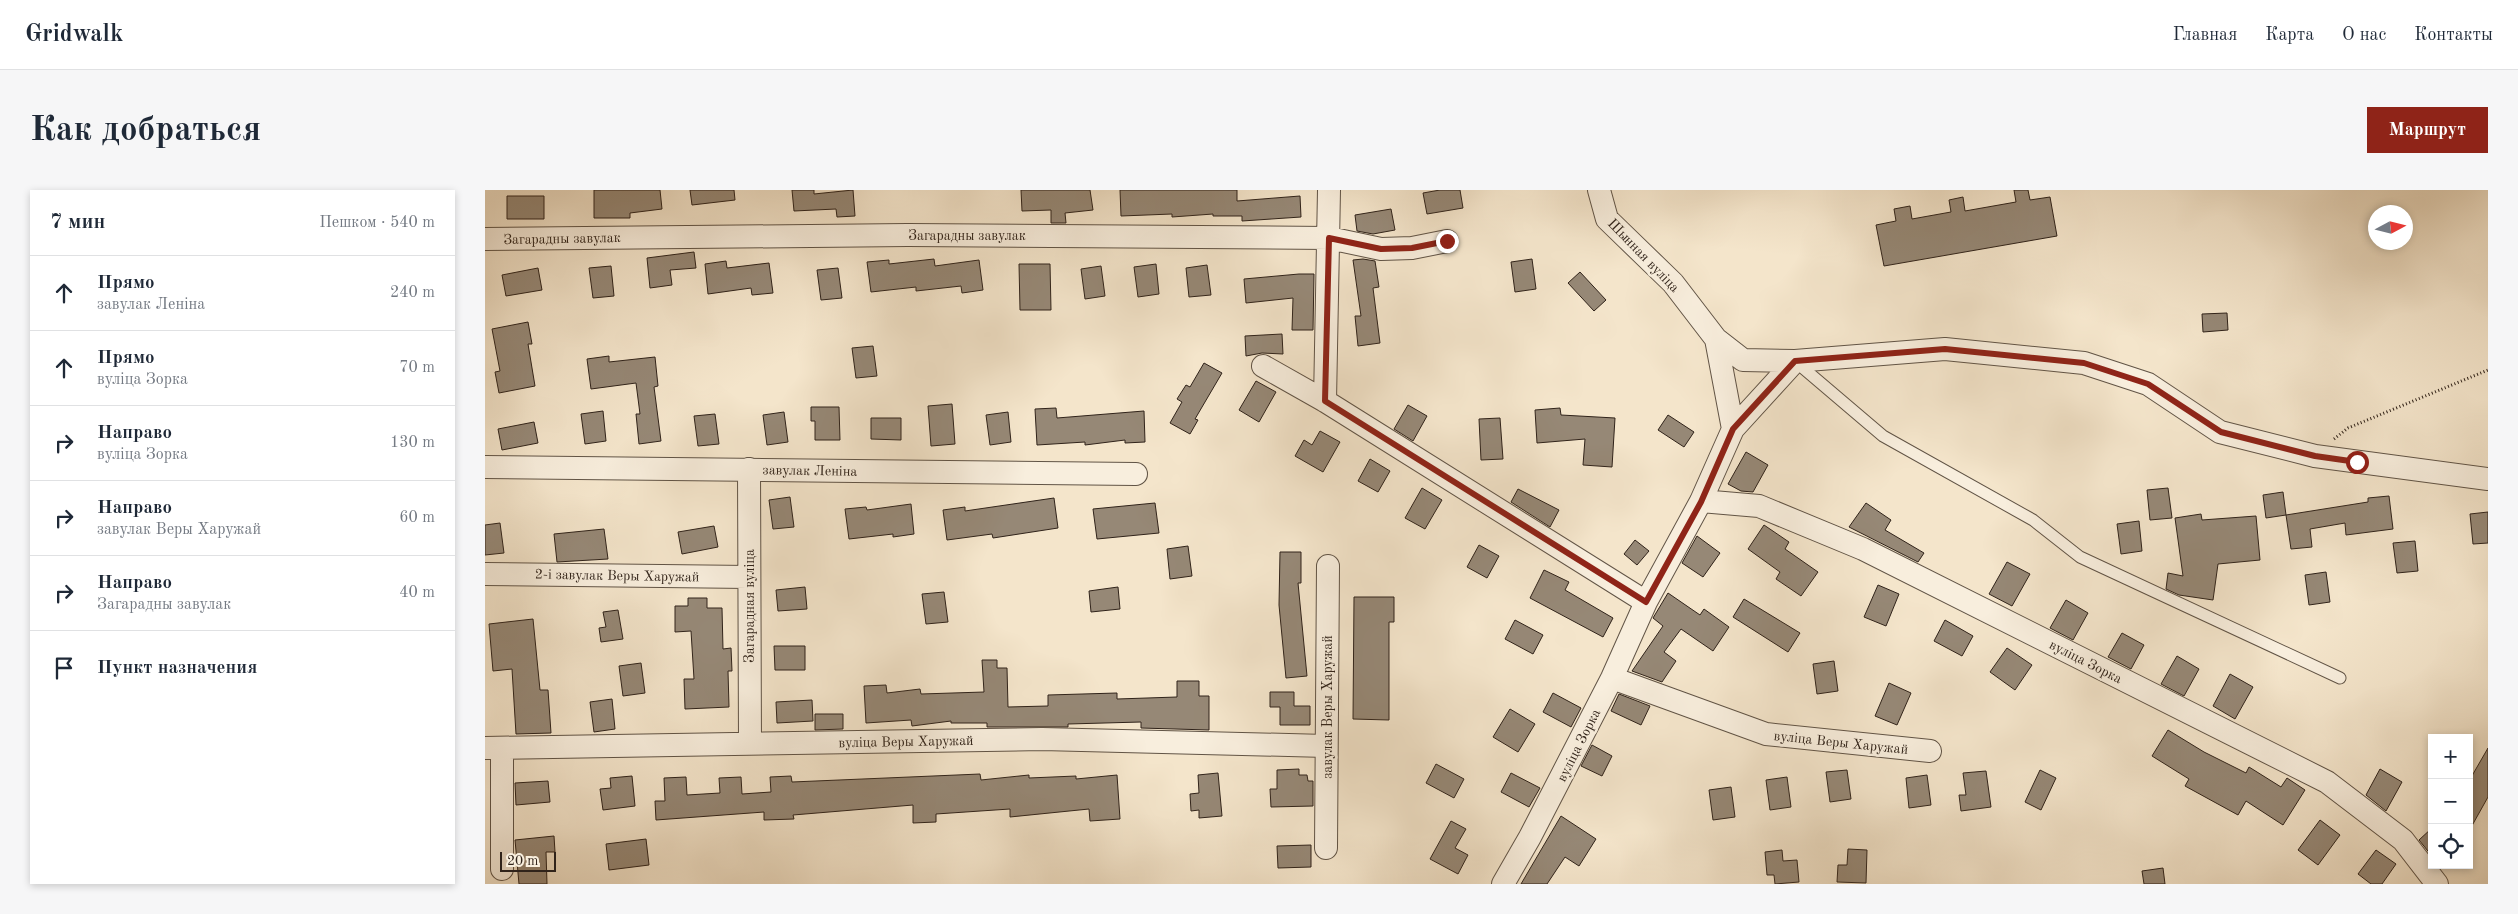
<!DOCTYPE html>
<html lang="ru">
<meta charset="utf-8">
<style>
body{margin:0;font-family:"Old Standard TT",serif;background:#f6f6f7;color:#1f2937}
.controls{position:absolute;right:15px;bottom:15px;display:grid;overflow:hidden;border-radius:0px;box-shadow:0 2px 8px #0003}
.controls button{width:45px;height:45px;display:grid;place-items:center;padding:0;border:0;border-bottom:1px solid #e0e1e3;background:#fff;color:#1f2937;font:25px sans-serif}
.compass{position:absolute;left:1883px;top:15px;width:45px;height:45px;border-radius:50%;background:#fff;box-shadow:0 2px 8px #0003;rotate:83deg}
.scale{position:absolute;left:15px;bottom:12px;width:56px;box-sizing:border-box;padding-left:5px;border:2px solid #30231a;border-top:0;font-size:14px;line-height:18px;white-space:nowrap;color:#30231a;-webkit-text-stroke:4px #f8eedd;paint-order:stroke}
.stop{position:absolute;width:15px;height:15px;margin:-11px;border:4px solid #8f2418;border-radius:50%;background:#fff}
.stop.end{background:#8f2418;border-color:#fff;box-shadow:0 1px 5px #0008}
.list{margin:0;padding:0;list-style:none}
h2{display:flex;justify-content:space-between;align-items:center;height:65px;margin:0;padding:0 20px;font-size:21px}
h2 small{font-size:16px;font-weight:400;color:#747a83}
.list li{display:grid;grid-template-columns:32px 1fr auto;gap:15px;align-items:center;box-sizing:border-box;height:75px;padding:0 20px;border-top:1px solid #e0e1e3}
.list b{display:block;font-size:19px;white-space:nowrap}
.list p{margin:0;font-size:16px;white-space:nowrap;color:#747a83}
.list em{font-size:16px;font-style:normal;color:#747a83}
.icon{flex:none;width:28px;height:28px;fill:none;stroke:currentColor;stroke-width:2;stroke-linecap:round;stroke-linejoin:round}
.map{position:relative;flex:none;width:2003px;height:694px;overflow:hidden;border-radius:0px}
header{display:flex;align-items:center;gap:30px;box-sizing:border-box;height:70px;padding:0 25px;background:#fff;border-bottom:1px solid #e0e1e3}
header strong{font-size:24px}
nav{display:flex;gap:28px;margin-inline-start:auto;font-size:18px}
.intro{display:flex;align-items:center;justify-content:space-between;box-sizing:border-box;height:120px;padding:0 30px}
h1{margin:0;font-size:35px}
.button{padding:12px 22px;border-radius:0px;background:#8f2418;color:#fff;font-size:18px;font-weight:700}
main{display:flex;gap:30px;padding:0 30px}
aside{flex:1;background:#fff;border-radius:0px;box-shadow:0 2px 8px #0003}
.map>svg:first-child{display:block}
.building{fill:#968876;stroke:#30231a}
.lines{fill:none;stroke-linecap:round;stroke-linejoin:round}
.service-casing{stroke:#615446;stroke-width:13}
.minor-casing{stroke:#615446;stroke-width:24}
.path{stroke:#30231a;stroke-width:3;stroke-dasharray:1 2.5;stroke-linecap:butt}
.service{stroke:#f8eedd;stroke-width:11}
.minor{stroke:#f8eedd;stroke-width:22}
.route{stroke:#8f2418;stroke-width:6}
.labels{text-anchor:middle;stroke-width:5;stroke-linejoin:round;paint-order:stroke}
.street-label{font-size:14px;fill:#30231a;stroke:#f8eedd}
</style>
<header>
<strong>Gridwalk</strong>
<nav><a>Главная</a><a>Карта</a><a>О нас</a><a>Контакты</a></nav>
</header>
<div class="intro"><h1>Как добраться</h1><a class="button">Маршрут</a></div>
<main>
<aside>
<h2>7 мин<small>Пешком · 540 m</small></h2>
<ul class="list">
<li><svg class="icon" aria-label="ahead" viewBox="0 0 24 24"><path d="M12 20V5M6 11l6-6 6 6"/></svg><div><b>Прямо</b><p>завулак Леніна</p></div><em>240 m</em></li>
<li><svg class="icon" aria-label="ahead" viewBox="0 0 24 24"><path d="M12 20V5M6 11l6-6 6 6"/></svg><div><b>Прямо</b><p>вуліца Зорка</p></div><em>70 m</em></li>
<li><svg class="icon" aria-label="right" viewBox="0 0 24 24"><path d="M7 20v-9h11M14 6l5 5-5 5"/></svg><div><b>Направо</b><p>вуліца Зорка</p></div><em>130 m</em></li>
<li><svg class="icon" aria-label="right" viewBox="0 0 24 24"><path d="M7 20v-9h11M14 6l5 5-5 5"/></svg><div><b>Направо</b><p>завулак Веры Харужай</p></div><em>60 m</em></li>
<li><svg class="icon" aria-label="right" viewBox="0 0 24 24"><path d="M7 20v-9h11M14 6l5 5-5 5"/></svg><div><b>Направо</b><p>Загарадны завулак</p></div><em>40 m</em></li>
<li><svg class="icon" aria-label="arrive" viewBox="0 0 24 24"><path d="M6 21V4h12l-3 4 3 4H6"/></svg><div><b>Пункт назначения</b></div></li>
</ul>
</aside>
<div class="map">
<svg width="2003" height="694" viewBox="0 0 2003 694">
<rect width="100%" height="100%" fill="#f4e5cb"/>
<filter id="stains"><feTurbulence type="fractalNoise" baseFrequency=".004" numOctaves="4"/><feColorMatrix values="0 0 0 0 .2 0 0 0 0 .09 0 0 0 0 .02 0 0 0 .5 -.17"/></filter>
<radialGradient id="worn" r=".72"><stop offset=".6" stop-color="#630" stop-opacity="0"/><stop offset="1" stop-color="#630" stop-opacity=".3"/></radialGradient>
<!-- building -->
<path class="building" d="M109,0H175L177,19L145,23V28H109Z
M205,0H249L250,10L207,15Z
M307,0H329V4L368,0L370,26L352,27L351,19L309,21Z
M536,0H605L608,20L580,23L581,33H566V20L537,21Z
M635,0H752V11L815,6L816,27L757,31V26H728V24L687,27V24L636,26Z
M955,0H975L978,18L942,24L938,3Z
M1529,0H1543L1545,10L1565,7L1572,46L1399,76L1391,35L1411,31L1409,19L1425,16L1427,29L1466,22L1464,10L1478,7L1480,21L1531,12Z
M22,6H59V29H22Z
M906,19L910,40L888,44L872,41L870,25Z
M209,62L211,78L185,80L187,95L165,98L162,68Z
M449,69L450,76L494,70L498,100L477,103L476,96L431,101V97L386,102L382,72L404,70V74Z
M878,69L890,71L894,97L888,98L895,153L873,156L870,126H876L868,70Z
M1047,69L1051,99L1030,102L1026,72Z
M241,71L242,78L284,73L288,103L267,105L266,98L223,104L220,74Z
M534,74H565L566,120H535Z
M671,74L674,104L653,107L649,77Z
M722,75L726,105L704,107L701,78Z
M126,76L129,106L108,108L104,78Z
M616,76L620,106L600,109L596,79Z
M53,78L57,100L21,106L17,85Z
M353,78L357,108L336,110L332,80Z
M1095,82L1121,110L1109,121L1083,93Z
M814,84H829L828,140H807L808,108L761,113L759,89Z
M1742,123L1743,140L1718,142L1717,124Z
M43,132L47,154H43L50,196L14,203L10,182L15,181L7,139Z
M797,144L798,164L777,163L761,166L760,146Z
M388,156L392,186L371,188L367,158Z
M124,166V172L170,167L173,196L169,197L176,251L154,254L151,224H155L151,193L106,199L102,169Z
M719,173L737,183L710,229L713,230L705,244L685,233L697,212L692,209L701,195L705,197Z
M771,191L791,202L774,232L754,220Z
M467,214L470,254L446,256L443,216Z
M923,215L942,226L928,251L909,239Z
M326,217H354L355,250H330V231H326Z
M571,218L572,228L659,221L660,252L640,253V250L600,255V252L552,255L550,219Z
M1075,218L1076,225L1130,228L1127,277L1098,275L1100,249L1052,253L1050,220Z
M118,221L121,251L100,254L96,224Z
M299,222L303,252L282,255L278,225Z
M523,222L526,252L505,255L501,225Z
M230,224L234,254L213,256L209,226Z
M1183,225L1209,242L1199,257L1173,240Z
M386,228H416V250L386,249Z
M1015,228L1018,269L996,270L994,229Z
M49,232L53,253L17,260L13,239Z
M835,241L855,252L838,282L810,266L819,250L827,255Z
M1261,262L1283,275L1268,302L1256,301L1243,294Z
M885,269L905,281L893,302L873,291Z
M937,298L957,310L940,339L920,328Z
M1683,298L1687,328L1665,330L1662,300Z
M1033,299L1074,320L1065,337L1026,312Z
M1798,302L1801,325L1781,328L1778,305Z
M1904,306L1908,339L1861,345L1860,333L1825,339L1827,357L1806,359L1801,325L1883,312V308Z
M305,307L309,337L288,339L284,310Z
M569,308L573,338L508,348L507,344L462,350L458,320L480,317V321Z
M670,313L674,343L612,349L608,319Z
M1381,313L1406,330L1400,340L1439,363L1433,372L1364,337Z
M426,314L429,344L408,347V344L364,349L360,319L381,317L382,320Z
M2003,322V353L1988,354L1985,324Z
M1716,324L1717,330L1771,326L1775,370L1733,374L1728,410L1694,405L1681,399L1683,383L1698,386L1690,328Z
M1654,331L1657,361L1636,364L1632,334Z
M15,333L19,363L0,365V335Z
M1279,335L1304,352L1300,359L1333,382L1316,406L1291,389L1295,382L1263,359Z
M229,336L233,357L197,364L193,342Z
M119,339L123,369L72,372L69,344Z
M1212,346L1235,363L1218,387L1197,373Z
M1150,350L1164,361L1152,375L1139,364Z
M1930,351L1933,381L1912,383L1908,353Z
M994,355L1014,366L1002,388L982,377Z
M703,356L707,386L685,389L682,359Z
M795,362H816V393H813L822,486L801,488L794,415Z
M1522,372L1545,384L1527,416L1504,404Z
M1059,380L1084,392L1080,400L1128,428L1118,447L1045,408Z
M1841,382L1845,412L1824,415L1820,385Z
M1393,395L1414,404L1401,436L1379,427Z
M320,397L322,419L293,421L291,400Z
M633,397L635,419L606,422L604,401Z
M459,402L463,432L441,434L437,404Z
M1183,403L1215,425L1219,419L1244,437L1228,461L1196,439L1179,462L1191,471L1177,492L1147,481L1178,436L1168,428Z
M869,407H909V432H904V530L868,529Z
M203,408H222V418H237L238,459L246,458L247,481H243L244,517L200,519L199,489H209L206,441L190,442V416H203Z
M1259,409L1315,443L1303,462L1248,427Z
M1581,410L1603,423L1588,450L1565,438Z
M133,420L138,449L116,452L114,438L121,437L118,422Z
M48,429L55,500H63L66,543L31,544L27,479L8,481L4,434Z
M1030,430L1058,445L1048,464L1020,449Z
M1460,430L1488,446L1477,466L1449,451Z
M1637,443L1659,455L1646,479L1623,467Z
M289,456H320V480H290Z
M1522,458L1547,475L1530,500L1505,482Z
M1692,466L1714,479L1699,506L1676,494Z
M497,470H512V478H522L523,517L563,516V505L632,503V509L692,507V491H714V506H724V540L656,538V532L583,534V537H502V533H466V531L427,536L426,530L381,533L379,496L401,495L402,503L435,499L436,504L499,502Z
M1349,471L1353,501L1332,504L1328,474Z
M156,473L160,503L138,506L134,476Z
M1745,484L1768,497L1750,529L1728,516Z
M1404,493L1426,503L1412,535L1390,526Z
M785,502H809V516H825V535H795V517H785Z
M1068,503L1096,518L1086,537L1058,522Z
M1134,504L1165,516L1156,535L1126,521Z
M127,509L130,539L109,542L105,512Z
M327,510L328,531L292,533L291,512Z
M1025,519L1050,534L1033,562L1008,547Z
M330,524H358V539L330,540Z
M1683,540L1719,562L1761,583L1764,577L1796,597L1802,588L1820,600L1798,635L1761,611L1753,625L1700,596L1704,589L1667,566Z
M1107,555L1127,566L1117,586L1096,576Z
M2003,558V607L1984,641V591Z
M951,574L979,589L969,608L941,593Z
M814,579V585H822L823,591H828V616L786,617L785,599H792V580Z
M1895,579L1917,592L1901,621L1881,605Z
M1362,580L1366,609L1345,612L1341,582Z
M1555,580L1571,588L1556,620L1540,612Z
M1501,581L1506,617L1476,621L1474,605H1481L1478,583Z
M733,583L737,626L714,628V620L706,621L705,604L714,603L713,585Z
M1026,583L1055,598L1044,617L1016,602Z
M495,584L496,590L544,585V588L591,586V589L632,585L635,629L605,631L604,619L525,627V619L451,624V632L428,633V615L308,625L309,629L279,630V622L171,630L170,611H180L179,588L201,587L202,605L235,603L234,588L256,587L257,604L286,602L285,587L306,586L307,592Z
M1442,585L1446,615L1424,618L1421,588Z
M147,586L150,616L118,620L115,599L126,598L125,588Z
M1302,587L1306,617L1285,620L1281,590Z
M63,591L65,612L31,615L30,593Z
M1246,597L1250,627L1228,630L1224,600Z
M1076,626L1111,649L1094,676L1080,667L1062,694H1036Z
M1835,630L1855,645L1833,675L1813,660Z
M966,631L981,639L970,658L983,665L973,684L945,669Z
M1947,638V666L1934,650Z
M69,646L70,662H61L62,694H34L30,650Z
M161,649L164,675L124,680L121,654Z
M826,655V677L793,678L792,656Z
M1363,659L1382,660L1381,693L1352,692L1353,675H1362Z
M1297,660L1298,671L1312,670L1314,692L1290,694L1289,685H1282L1280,662Z
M1891,660L1911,674L1897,694H1886L1873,684Z
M1678,678L1680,694H1659L1657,681Z"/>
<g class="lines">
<!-- service casing -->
<g class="service-casing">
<path id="service" d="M1311,172L1398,246L1548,330L1595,367L1855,488"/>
</g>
<!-- minor casing -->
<g class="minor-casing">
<path id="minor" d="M1114,0L1122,29L1188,93L1231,149L1248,239
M0,49L423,45L844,48L896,59L927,58L962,51
M1231,149L1258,170L1310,171
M778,176L840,211L1161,412
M840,211L844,0
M0,277L651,284
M264,279L265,553
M1216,311L1274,316L1378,359L1842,592L1918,650L1952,694
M0,384L264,387
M1127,488L1281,544L1445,561
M0,558L557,549L841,556
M841,658L843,376
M17,679V558
M1018,694L1045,647L1127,488L1161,412L1216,311L1248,239L1310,171L1460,159L1599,173L1663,194L1735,242L1830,266L2003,289"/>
</g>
<!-- path -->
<path class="path" d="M1849,249L1863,238L2003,180"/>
<!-- service -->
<use href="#service" class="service"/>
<!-- minor -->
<use href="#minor" class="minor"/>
</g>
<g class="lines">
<!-- route -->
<path class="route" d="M962,51L927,58L896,59L844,48L840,211L1161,412L1216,312L1248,239L1310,171L1460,159L1599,173L1663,194L1736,242L1830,266L1872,272"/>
</g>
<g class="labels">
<!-- street labels -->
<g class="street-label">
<text x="482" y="50">Загарадны завулак</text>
<text transform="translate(77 48) rotate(-1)" y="5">Загарадны завулак</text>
<text transform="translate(1159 65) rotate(46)" y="5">Шынная вуліца</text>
<text transform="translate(325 280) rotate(1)" y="5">завулак Леніна</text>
<text transform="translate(132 385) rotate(1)" y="5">2-і завулак Веры Харужай</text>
<text transform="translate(264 416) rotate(-90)" y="5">Загарадная вуліца</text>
<text transform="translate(1601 471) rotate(27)" y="5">вуліца Зорка</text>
<text transform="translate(842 517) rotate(-90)" y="5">завулак Веры Харужай</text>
<text transform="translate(421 551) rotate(-1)" y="5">вуліца Веры Харужай</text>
<text transform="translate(1356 552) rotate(6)" y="5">вуліца Веры Харужай</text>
<text transform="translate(1093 555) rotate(-63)" y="5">вуліца Зорка</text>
</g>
</g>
<rect width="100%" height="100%" filter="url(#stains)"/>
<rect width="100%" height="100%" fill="url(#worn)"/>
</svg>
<div class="controls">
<button>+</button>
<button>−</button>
<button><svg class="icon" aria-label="locate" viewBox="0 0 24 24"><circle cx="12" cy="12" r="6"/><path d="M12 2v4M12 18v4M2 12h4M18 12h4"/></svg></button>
</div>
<svg class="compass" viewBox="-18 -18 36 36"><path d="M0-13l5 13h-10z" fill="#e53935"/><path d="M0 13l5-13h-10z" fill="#747a83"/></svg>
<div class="scale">20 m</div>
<div class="stop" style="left:1872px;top:272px"></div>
<div class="stop end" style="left:962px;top:51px"></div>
</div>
</main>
